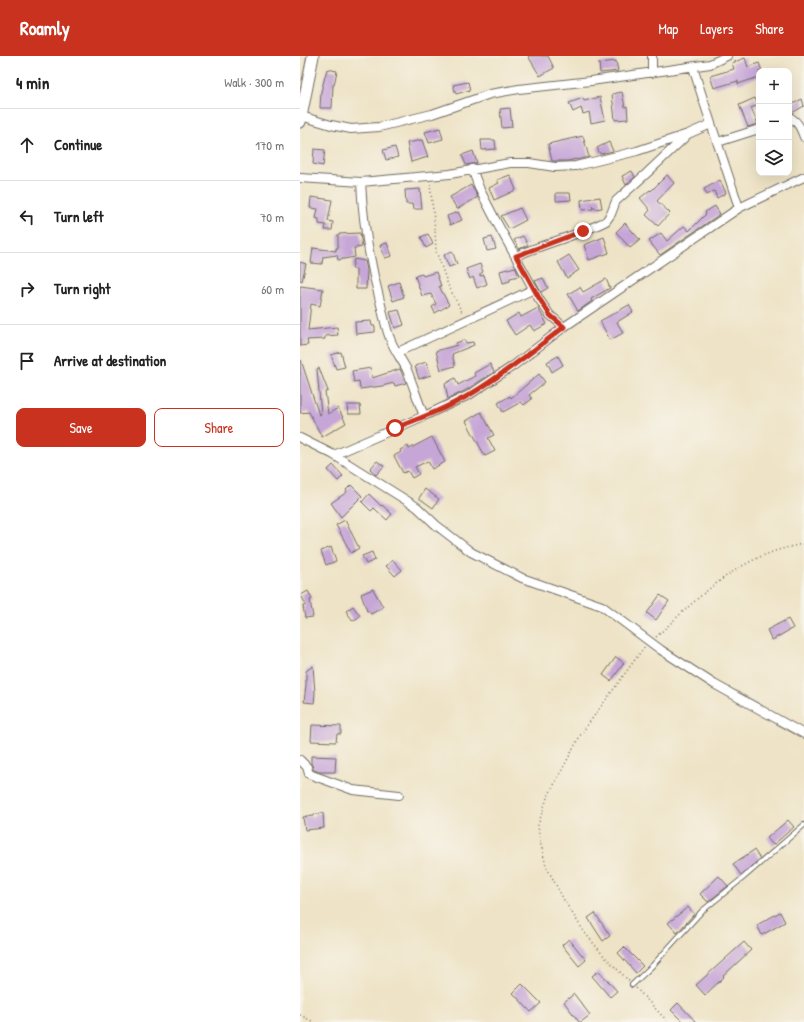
<!DOCTYPE html>
<meta charset="utf-8">
<style>
body{margin:0;font-family:"Patrick Hand",sans-serif;background:#f2f2f2;color:#222}
.controls{position:absolute;right:12px;top:12px;display:grid;overflow:hidden;border-radius:8px;box-shadow:0 4px 16px #0002}
.controls button{width:36px;height:36px;display:grid;place-items:center;padding:0;border:0;border-bottom:1px solid #e0e0e0;background:#fff;color:#222;font:20px sans-serif}
.stop{position:absolute;width:12px;height:12px;margin:-9px;border:3px solid #c8321e;border-radius:50%;background:#fff}
.stop.end{background:#c8321e;border-color:#fff;box-shadow:0 1px 4px #0008}
.list{margin:0;padding:0;list-style:none}
h2{display:flex;justify-content:space-between;align-items:center;height:52px;margin:0;padding:0 16px;font-size:17px}
h2 small{font-size:13px;font-weight:400;color:#767676}
.list li{display:grid;grid-template-columns:26px 1fr auto;gap:12px;align-items:center;box-sizing:border-box;height:72px;padding:0 16px;border-top:1px solid #e0e0e0}
.list b{display:block;font-size:15px;white-space:nowrap}
.list em{font-size:13px;font-style:normal;color:#767676}
.actions{display:flex;gap:8px;padding:12px 16px}
.actions a{flex:1;padding:9px 0;border:1px solid #c8321e;border-radius:8px;text-align:center;font-size:14px;color:#c8321e}
.actions .main{background:#c8321e;color:#fff}
.icon{flex:none;width:22px;height:22px;fill:none;stroke:currentColor;stroke-width:2;stroke-linecap:round;stroke-linejoin:round}
.map{position:relative;flex:none;width:504px;height:966px;overflow:hidden}
header{display:flex;align-items:center;gap:24px;box-sizing:border-box;height:56px;padding:0 20px;background:#c8321e;color:#fff}
header strong{font-size:19px}
nav{display:flex;gap:22px;margin-inline-start:auto;font-size:14px}
main{display:flex}
aside{flex:1;background:#fff}
.map>svg:first-child{display:block}
.building{fill:#c6a5d7}
.lines{fill:none;stroke-linecap:round;stroke-linejoin:round}
.service-casing{stroke:#6f6b61;stroke-width:6}
.minor-casing{stroke:#6f6b61;stroke-width:10}
.tertiary-casing{stroke:#6f6b61;stroke-width:13}
.path{stroke:#6f6b61;stroke-width:1.5;stroke-dasharray:1 3;stroke-linecap:butt}
.service{stroke:#fff;stroke-width:4}
.minor{stroke:#fff;stroke-width:8}
.tertiary{stroke:#fff;stroke-width:11}
.route{stroke:#c8321e;stroke-width:5}
</style>
<header>
<strong>Roamly</strong>
<nav><a>Map</a><a>Layers</a><a>Share</a></nav>
</header>
<main>
<aside>
<h2>4 min<small>Walk · 300 m</small></h2>
<ul class="list">
<li><svg class="icon" aria-label="ahead" viewBox="0 0 24 24"><path d="M12 20V5M6 11l6-6 6 6"/></svg><div><b>Continue</b></div><em>170 m</em></li>
<li><svg class="icon" aria-label="left" viewBox="0 0 24 24"><path d="M17 20v-9H6M10 6l-5 5 5 5"/></svg><div><b>Turn left</b></div><em>70 m</em></li>
<li><svg class="icon" aria-label="right" viewBox="0 0 24 24"><path d="M7 20v-9h11M14 6l5 5-5 5"/></svg><div><b>Turn right</b></div><em>60 m</em></li>
<li><svg class="icon" aria-label="arrive" viewBox="0 0 24 24"><path d="M6 21V4h12l-3 4 3 4H6"/></svg><div><b>Arrive at destination</b></div></li>
</ul>
<div class="actions"><a class="main">Save</a><a>Share</a></div>
</aside>
<div class="map">
<svg width="504" height="966" viewBox="0 0 504 966">
<rect width="100%" height="100%" fill="#f7f3e8"/>
<filter id="ink" filterUnits="userSpaceOnUse"><feTurbulence type="fractalNoise" baseFrequency=".025" numOctaves="2"/><feDisplacementMap in="SourceGraphic" scale="8" xChannelSelector="R" yChannelSelector="G"/><feConvolveMatrix kernelMatrix="1 2 1 2 8 2 1 2 1" color-interpolation-filters="sRGB"/></filter>
<filter id="wash" filterUnits="userSpaceOnUse"><feTurbulence type="fractalNoise" baseFrequency=".012" numOctaves="4" result="noise"/><feDisplacementMap in="SourceGraphic" scale="16" xChannelSelector="R" yChannelSelector="G"/><feGaussianBlur stdDeviation="0.9" result="paint"/><feColorMatrix in="noise" values="0 0 0 0 0 0 0 0 0 0 0 0 0 0 0 0 0 1.4 0 .05"/><feComposite in="paint" operator="in"/></filter>
<g filter="url(#wash)">
<rect width="100%" height="100%" fill="#eee3c6"/>
<g id="blocks">
<!-- building -->
<path class="building" d="M228,0H248L254,12L240,20Z
M445,2L448,11L459,7L462,15H459V21L438,28V25L414,32L410,20L434,13L432,7Z
M316,5L318,15L300,17L299,7Z
M27,13L37,15L34,29H33L32,52H20L21,36Z
M168,26L170,34L156,38L153,29Z
M322,36L325,51L327,50L328,63L315,64L312,38Z
M300,41L305,64L291,67L289,56L283,58L281,52L273,56L269,47L283,42L284,45Z
M455,42L458,49L451,52L458,68L448,71L439,49Z
M502,43L504,50L492,57H489V50Z
M210,52L212,71L202,72L200,53Z
M140,72L143,83L129,87L125,76Z
M283,80L289,101L276,104V103L268,105H252L248,88Z
M122,84L128,101L111,106L107,87Z
M181,84H195L196,93L182,94Z
M309,86L313,95L300,98L297,92Z
M95,91L98,101L86,104L83,94Z
M14,93L25,94L23,110L13,108Z
M173,95L177,107L166,109L162,99Z
M332,115L335,121L326,129L322,120Z
M210,119L216,134L194,144L189,132L199,127L197,124Z
M367,119L374,127L357,145L370,157L358,170L346,159L350,154L340,142L350,134L351,135Z
M420,124L426,137L417,142L414,135L407,139L404,133Z
M171,129L178,141L157,153L150,141Z
M120,133L122,153H113L112,148H106L105,134Z
M256,137H270L271,144L256,145Z
M11,141L32,144L28,165L33,166L32,174H25L26,169L19,168V163L16,162L18,153L10,152Z
M300,141L302,152L295,153L292,149L293,153L282,154L281,144Z
M415,150L420,158L360,199L349,185L361,177L367,185L384,170L389,175L406,158L405,156Z
M220,152L226,164L209,173L201,160Z
M158,156L162,164L150,169L147,160Z
M325,167L340,184L330,192L316,176Z
M60,177L62,191L54,192L55,201L38,204L37,199L23,201L22,208L11,207L13,192L36,195V192H38V178Z
M128,178L133,188L126,192L121,181Z
M223,180L228,189L219,193L214,184Z
M192,181L196,193L187,195L184,183Z
M304,181L309,197L289,204L284,189Z
M87,187L92,200L85,202L80,189Z
M152,195L157,208L149,211L144,199Z
M269,199L279,214L267,222L258,206Z
M54,203L65,205L67,214L66,233H56V213H52Z
M0,206L6,208L2,225L0,224Z
M180,208L183,216L180,218V220L184,219L187,228L177,232L173,221L170,223L166,213Z
M215,211L219,220L210,222V225L203,227L200,215Z
M136,216L141,230H139L149,249L135,257L132,251L136,248L131,238L122,240L115,220L122,218L123,220Z
M243,222L248,232L241,236L235,225Z
M306,223L310,232L291,243L292,245L278,255L268,238L280,231L283,236Z
M99,226L104,241L93,245L88,230Z
M0,230L23,233L20,250L11,248L8,274L37,271L38,279L25,280V283L7,284L8,289L0,290Z
M329,249L333,256L317,266L323,277L310,284L300,265Z
M238,252L247,268L234,275L230,269L215,279L206,265L219,257L221,261Z
M99,254L104,269L95,272L90,256Z
M71,265L72,270H75V276L56,278L55,266Z
M164,284L166,287L173,286L174,289L152,298L155,310L141,314L136,295L157,289L156,287Z
M41,296L45,311L36,313L31,299Z
M258,300L263,309L252,316L247,306Z
M0,304H1L19,359L21,358L17,313L19,312L28,335L25,336L28,358L38,352L46,367L22,381L9,356L0,357Z
M126,306L131,319L119,323L115,310Z
M190,308L194,316L166,334L148,343L145,328L155,322L158,329L175,320L174,317Z
M71,312L72,322L100,313L106,327L95,330L94,327L82,330L60,333L59,325L54,326L52,315Z
M239,318L245,326L229,339L232,343L224,349L221,346L203,356L198,347L210,340L211,342Z
M47,349H60L61,358H48Z
M181,356L194,379L188,382L195,395L185,400L166,365Z
M132,381L145,406L132,413L128,405L115,411L119,418L112,422L108,415L103,417L94,400L101,396L100,394L108,390L109,393Z
M77,405L84,410L76,419L70,413Z
M33,409L43,420L38,425L28,414Z
M51,429L62,440L41,461L31,447L47,436L46,434Z
M125,433L139,443L133,452L119,442Z
M69,438L81,450L82,449L92,458L87,464L74,452L71,455L62,446Z
M45,464L59,492L51,497L36,469Z
M31,491L36,505L26,509L21,495Z
M72,496L75,504L66,508L62,500Z
M93,504L102,514L95,520L86,510Z
M73,533L83,551L71,558L69,555H67L61,538Z
M8,535L12,543L10,544L13,561L5,562L3,550L6,549L1,539Z
M360,539L369,545L356,564L347,557Z
M53,550L60,560L53,565L46,555Z
M488,563L493,572L472,584L467,574Z
M316,601L324,607L311,625L303,619Z
M13,610L15,637L14,647L4,646L6,629V615Z
M12,669L41,670V678H37L36,686L11,685Z
M11,700L36,701L35,716H19L14,714L11,707Z
M23,757L24,772L5,774L3,761L14,760V758Z
M488,764L494,771L473,789L467,782Z
M454,794L460,803L441,819L433,808Z
M419,820L428,830L408,846L400,838Z
M388,851L394,858L377,877L368,867Z
M480,856L485,866L462,879L457,869Z
M295,857L310,880L303,885L288,862Z
M269,883L286,904L279,910L262,889Z
M444,886L451,894L423,920L424,921L405,939L396,929Z
M324,891L343,910L336,917L318,897Z
M299,915L317,935L310,941L292,920Z
M222,928L241,947L231,956L213,937Z
M274,938L290,959L281,966H279L264,946Z
M378,947L396,966H383L371,954Z"/>
</g>
</g>
<g filter="url(#ink)">
<use href="#blocks" fill-opacity="0" stroke="#6f6b61" stroke-width="1"/>
<g class="lines">
<!-- service casing -->
<g class="service-casing">
<path id="service" d="M332,929L352,910L402,855L443,822L504,769"/>
</g>
<!-- minor casing -->
<g class="minor-casing">
<path id="minor" d="M393,11C407,58 424,105 439,152
M352,17V0
M1,60L31,69L51,73L79,71L132,58L190,38L219,33L291,25L410,8L427,0
M489,63L491,62C499,67 501,73 504,81
M418,86L459,73
M172,113L180,134L197,167L239,243L250,259L264,271
M0,122L61,126C63,169 70,208 81,249C84,261 86,274 91,285C95,295 102,304 107,314C113,329 118,345 124,360
M61,126L150,118L210,107H229L255,111L276,110L337,95L388,78L411,68
M216,200C245,187 277,180 306,165L311,158L316,145L347,117L386,80
M98,296L234,233
M0,382L34,399L117,451L136,469L171,496L222,522L302,550L361,594L414,628L504,678
M34,399L124,360L169,339L213,310L264,271L439,152L504,121
M0,704L7,711L9,718L53,734L99,739"/>
</g>
<!-- tertiary casing -->
<g class="tertiary-casing">
<path id="tertiary" d="M0,66L13,0"/>
</g>
<!-- path -->
<path class="path" d="M130,128L135,173L136,195L148,229L163,258
M356,581C401,539 440,498 504,488
M329,925L304,900L285,877L265,846L246,810L240,785L238,769L247,742L281,678L345,590
M336,932L368,966
M0,959L14,966"/>
<!-- service -->
<use href="#service" class="service"/>
<!-- minor -->
<use href="#minor" class="minor"/>
<!-- tertiary -->
<use href="#tertiary" class="tertiary"/>
</g>
</g>
<g class="lines" filter="url(#ink)">
<!-- route -->
<path class="route" d="M95,372C121,362 147,352 171,338C204,318 234,294 264,271L250,259L239,242L216,200L283,175"/>
</g>
</svg>
<div class="controls">
<button>+</button>
<button>−</button>
<button><svg class="icon" aria-label="layers" viewBox="0 0 24 24"><path d="M12 4l9 5-9 5-9-5zM3 14l9 5 9-5"/></svg></button>
</div>
<div class="stop" style="left:95px;top:372px"></div>
<div class="stop end" style="left:283px;top:175px"></div>
</div>
</main>
